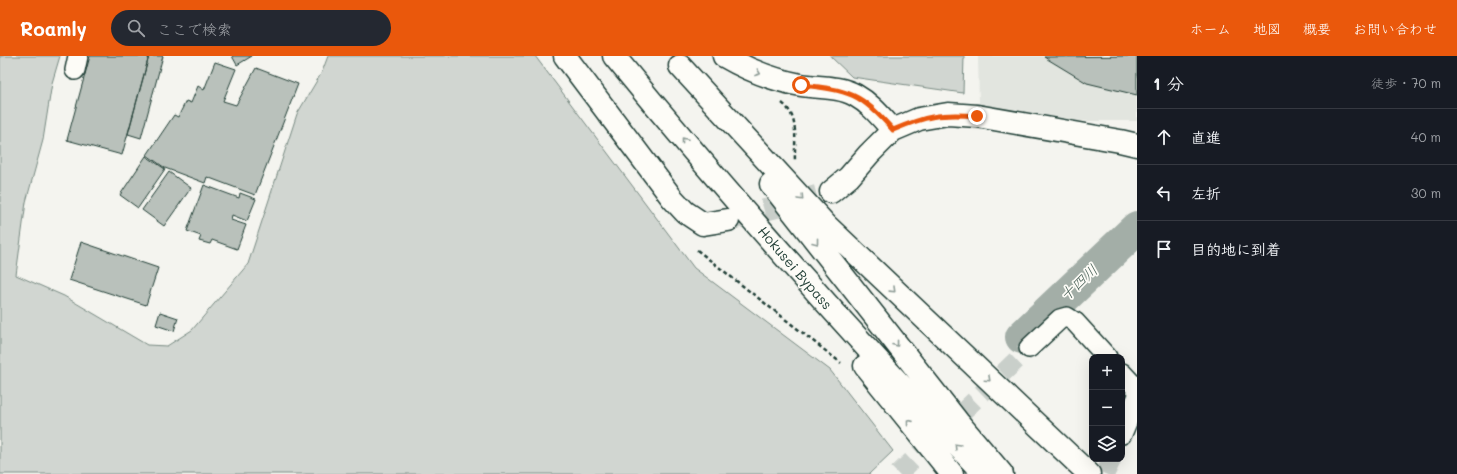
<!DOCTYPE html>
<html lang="ja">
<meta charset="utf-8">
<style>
body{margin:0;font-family:Mali,"Klee One",sans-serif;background:#242831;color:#f1f3f6}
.controls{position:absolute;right:12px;bottom:12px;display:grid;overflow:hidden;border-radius:8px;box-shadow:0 4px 16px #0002}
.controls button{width:36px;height:36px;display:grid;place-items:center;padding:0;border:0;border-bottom:1px solid #363941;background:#171b24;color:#f1f3f6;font:20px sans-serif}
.stop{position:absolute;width:12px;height:12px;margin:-9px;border:3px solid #ea580c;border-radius:50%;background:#fff}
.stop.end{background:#ea580c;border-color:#fff;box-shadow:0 1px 4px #0008}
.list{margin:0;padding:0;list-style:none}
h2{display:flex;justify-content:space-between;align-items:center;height:52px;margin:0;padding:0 16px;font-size:17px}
h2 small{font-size:13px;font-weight:400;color:#9ea1a6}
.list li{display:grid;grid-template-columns:26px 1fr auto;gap:12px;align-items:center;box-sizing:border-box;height:56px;padding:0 16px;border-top:1px solid #363941}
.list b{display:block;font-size:15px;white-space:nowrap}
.list em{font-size:13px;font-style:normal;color:#9ea1a6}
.icon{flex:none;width:22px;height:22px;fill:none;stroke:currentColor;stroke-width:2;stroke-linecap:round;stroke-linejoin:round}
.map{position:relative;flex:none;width:1137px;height:418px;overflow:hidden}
header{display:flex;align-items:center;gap:24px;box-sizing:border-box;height:56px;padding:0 20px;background:#ea580c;color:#fff}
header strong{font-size:19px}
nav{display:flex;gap:22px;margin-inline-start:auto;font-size:14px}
.search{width:280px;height:36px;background:#242831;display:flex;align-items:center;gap:10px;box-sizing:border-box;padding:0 14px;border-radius:22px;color:#9ea1a6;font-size:15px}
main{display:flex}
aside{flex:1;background:#171b24}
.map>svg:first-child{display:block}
.built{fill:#e2e5df}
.green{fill:#d1d6d1;stroke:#788a82}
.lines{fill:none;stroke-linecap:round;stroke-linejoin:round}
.river{stroke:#a3aea7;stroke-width:34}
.building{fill:#b9c1bb;stroke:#1f3d34}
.minor-tunnel{stroke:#c9cfca;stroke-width:19;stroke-dasharray:19 10;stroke-linecap:butt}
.tertiary-tunnel{stroke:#c9cfca;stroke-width:22;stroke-dasharray:22 11;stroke-linecap:butt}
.minor-casing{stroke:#1f3d34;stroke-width:22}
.tertiary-casing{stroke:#1f3d34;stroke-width:25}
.trunk-casing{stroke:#1f3d34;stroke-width:25}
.path{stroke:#1f3d34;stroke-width:2.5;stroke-dasharray:4 3;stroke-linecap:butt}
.minor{stroke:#fdfcf7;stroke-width:19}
.tertiary{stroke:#fdfcf7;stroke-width:22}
.trunk{stroke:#fdfcf7;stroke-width:22}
.oneway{stroke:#8e9c96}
.route{stroke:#ea580c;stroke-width:5}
.labels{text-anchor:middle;stroke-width:3.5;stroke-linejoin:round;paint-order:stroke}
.street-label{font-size:14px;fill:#1f3d34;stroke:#fdfcf7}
.water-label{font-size:15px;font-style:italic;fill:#475f56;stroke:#fdfcf7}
</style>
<header>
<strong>Roamly</strong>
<div class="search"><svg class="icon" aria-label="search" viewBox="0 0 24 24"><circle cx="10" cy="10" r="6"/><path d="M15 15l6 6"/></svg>ここで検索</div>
<nav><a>ホーム</a><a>地図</a><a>概要</a><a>お問い合わせ</a></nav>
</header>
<main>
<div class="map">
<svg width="1137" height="418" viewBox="0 0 1137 418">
<rect width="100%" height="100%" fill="#f4f4ef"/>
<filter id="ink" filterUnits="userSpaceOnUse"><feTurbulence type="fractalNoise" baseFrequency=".025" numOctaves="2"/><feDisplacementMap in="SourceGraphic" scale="8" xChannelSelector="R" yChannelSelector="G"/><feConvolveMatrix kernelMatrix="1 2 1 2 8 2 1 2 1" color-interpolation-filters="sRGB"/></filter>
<g filter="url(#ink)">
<!-- built -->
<path class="built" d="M978,0H1137V65H1066L979,49Z"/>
<!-- green -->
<path class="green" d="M0,0H60L52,27L43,84L26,146L16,219L64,240L147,289L167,290L192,274L248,208L297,58L322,16L328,0H535L694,212L830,314L893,395L869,418H0Z
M830,0H964L963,37L852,21Z"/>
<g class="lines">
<!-- river -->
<path class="river" d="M1022,281L1137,172"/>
</g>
<!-- building -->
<path class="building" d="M90,0H149L122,99L67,84Z
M149,0H163L141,82L128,78Z
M232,0H252L237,9Z
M1137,0V39L1087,27L1044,1Z
M215,6L236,13L223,45L236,49L256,12L298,28L255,139L207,121L205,127L165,112L147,99L174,59L178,61L186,45L191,47L198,30L204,34Z
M146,100L165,113L138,152L120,139Z
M169,116L191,132L164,170L142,154Z
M204,129L239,142L240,137L256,143L247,165L232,159L231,164L246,169L237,193L212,184L210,188L199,185L201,180L187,175Z
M81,186L158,212L146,249L69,224Z
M160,256L178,262L174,275L156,269Z"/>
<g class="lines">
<!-- minor-tunnel -->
<path class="minor-tunnel" d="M898,418L1029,292
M1105,418L1112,403"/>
<!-- tertiary-tunnel -->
<path class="tertiary-tunnel" d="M732,163L831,136"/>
<!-- minor casing -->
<g class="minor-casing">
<path id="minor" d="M75,14L78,0
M1029,292L1060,263L1067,261L1075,266L1107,301
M1122,317L1137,333
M1122,378L1137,342"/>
</g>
<!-- tertiary casing -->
<g class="tertiary-casing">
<path id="tertiary" d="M565,0L672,142L685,156L703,168L728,164
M724,0C748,14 773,24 801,29C818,32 839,30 855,39C871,48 881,61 893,74
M831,136L849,121L869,98L893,74L919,63L948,58L977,60L1120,85L1137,89"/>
</g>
<!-- trunk casing -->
<g class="trunk-casing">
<path id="trunk" d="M614,0C732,144 856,283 984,418
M680,10L826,169L1089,418
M771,128L958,366L1002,418
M865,310L952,418"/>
</g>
<!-- path -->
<path class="path" d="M782,47C800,61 794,85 795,105
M697,194L841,307"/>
<!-- minor -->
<use href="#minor" class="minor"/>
<!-- tertiary -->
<use href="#tertiary" class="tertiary"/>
<!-- trunk -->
<use href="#trunk" class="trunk"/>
</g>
<!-- one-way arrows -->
<defs><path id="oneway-chevron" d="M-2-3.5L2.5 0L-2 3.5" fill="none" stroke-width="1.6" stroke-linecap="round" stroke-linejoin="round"/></defs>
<g class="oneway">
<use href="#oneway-chevron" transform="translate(758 17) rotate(20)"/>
<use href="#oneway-chevron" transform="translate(684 84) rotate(-129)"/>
<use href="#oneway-chevron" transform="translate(801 142) rotate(47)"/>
<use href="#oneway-chevron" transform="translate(816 186) rotate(52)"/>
<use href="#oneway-chevron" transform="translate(893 234) rotate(44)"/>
<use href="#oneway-chevron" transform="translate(896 288) rotate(52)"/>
<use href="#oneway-chevron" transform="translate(988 323) rotate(43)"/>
<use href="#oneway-chevron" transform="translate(909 366) rotate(-129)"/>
<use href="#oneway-chevron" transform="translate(957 390) rotate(-134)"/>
</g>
</g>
<g class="lines" filter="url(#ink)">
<!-- route -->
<path class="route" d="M801,29C849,34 861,37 893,74C926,60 940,57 977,60"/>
</g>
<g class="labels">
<!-- street labels -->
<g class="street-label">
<text transform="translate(795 212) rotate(49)" y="5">Hokusei Bypass</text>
</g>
<!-- water labels -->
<g class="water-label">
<text transform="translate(1079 227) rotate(-43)" y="5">十四川</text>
</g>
</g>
</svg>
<div class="controls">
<button>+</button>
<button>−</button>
<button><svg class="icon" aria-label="layers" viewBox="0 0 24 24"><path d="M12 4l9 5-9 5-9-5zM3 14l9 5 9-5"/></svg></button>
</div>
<div class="stop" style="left:801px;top:29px"></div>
<div class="stop end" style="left:977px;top:60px"></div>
</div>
<aside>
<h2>1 分<small>徒歩 · 70 m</small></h2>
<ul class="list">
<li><svg class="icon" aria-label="ahead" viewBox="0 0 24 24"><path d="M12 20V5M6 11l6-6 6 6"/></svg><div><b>直進</b></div><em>40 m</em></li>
<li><svg class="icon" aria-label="left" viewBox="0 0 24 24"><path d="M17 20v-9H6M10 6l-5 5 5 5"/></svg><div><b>左折</b></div><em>30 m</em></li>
<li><svg class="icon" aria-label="arrive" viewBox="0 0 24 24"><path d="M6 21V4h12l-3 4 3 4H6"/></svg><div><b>目的地に到着</b></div></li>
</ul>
</aside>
</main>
